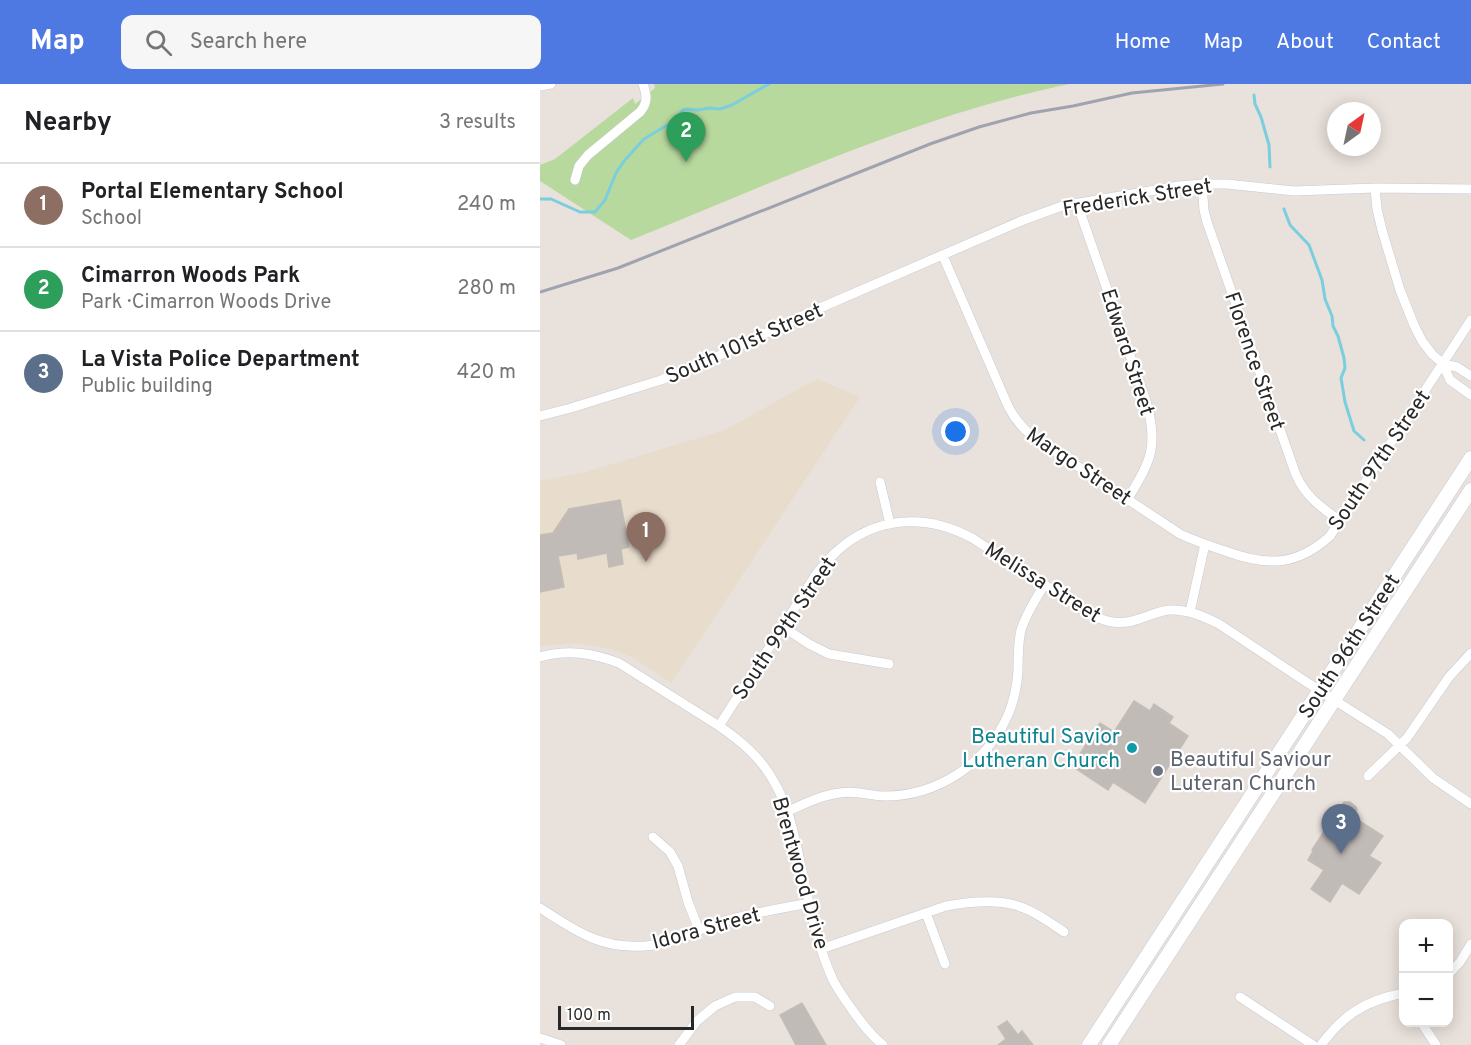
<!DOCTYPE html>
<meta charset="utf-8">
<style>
body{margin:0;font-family:Overpass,sans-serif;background:#f6f6f6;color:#202124}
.controls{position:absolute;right:18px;bottom:18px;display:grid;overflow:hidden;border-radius:12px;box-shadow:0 3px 15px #0003}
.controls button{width:54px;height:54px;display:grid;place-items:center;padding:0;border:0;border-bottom:2px solid #e0e0e0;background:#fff;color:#202124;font:30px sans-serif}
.compass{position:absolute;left:787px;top:18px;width:54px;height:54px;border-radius:50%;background:#fff;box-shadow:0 3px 15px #0003;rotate:33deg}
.scale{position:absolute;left:18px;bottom:15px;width:136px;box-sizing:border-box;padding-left:6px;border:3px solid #282828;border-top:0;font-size:16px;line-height:21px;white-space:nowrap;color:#282828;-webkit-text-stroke:4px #fff;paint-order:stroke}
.you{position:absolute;left:416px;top:348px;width:21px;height:21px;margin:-15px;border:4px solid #fff;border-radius:50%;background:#1a73e8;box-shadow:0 0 0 9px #1a73e833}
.badge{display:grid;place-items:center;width:39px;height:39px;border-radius:50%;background:#4e79e3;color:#fff;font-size:20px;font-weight:700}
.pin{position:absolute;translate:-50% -50px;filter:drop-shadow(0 2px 3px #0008)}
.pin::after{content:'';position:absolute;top:32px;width:21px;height:18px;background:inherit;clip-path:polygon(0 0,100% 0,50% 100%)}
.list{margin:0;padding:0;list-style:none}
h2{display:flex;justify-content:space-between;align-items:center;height:78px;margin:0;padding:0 24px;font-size:26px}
h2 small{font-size:20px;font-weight:400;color:#757577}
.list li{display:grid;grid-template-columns:39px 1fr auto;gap:18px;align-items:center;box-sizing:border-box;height:84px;padding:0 24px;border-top:2px solid #e0e0e0}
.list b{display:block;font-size:22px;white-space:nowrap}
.list p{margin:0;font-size:20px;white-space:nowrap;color:#757577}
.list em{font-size:20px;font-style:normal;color:#757577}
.icon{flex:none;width:33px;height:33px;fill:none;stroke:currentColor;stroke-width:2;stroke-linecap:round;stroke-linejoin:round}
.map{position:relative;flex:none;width:931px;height:961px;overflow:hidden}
header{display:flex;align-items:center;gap:36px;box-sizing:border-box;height:84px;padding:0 30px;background:#4e79e3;color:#fff}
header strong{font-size:28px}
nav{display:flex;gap:33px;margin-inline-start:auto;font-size:21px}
.search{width:420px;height:54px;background:#f6f6f6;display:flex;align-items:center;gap:15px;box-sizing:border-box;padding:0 21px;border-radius:12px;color:#757577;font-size:22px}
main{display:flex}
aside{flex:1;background:#fff}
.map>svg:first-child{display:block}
.education{fill:#e8dccc}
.green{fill:#b8d99e}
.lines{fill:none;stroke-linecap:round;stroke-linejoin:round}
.stream{stroke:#7acede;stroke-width:3}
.building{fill:#c1bbb8;stroke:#c3bdb5;stroke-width:1.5}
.street-casing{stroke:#c7cbd4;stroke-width:10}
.secondary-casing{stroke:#c7cbd4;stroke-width:15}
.street{stroke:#fff;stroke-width:9}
.secondary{stroke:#fff;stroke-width:14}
.rail{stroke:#9fa3b0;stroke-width:3}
.culture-dot{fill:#0f9aa8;stroke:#fff;stroke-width:2}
.worship-dot{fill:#6b7280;stroke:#fff;stroke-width:2}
.labels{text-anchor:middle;stroke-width:4.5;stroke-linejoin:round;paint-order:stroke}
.street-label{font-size:21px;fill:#282828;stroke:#fff}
.culture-label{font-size:21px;fill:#0d838f;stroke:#fff;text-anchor:end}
.worship-label{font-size:21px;fill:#5b616d;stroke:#fff;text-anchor:start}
</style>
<header>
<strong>Map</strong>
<div class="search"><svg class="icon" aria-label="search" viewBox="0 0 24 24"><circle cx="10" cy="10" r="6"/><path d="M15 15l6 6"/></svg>Search here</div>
<nav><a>Home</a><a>Map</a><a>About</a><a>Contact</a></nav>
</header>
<main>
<aside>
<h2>Nearby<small>3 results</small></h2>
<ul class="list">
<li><span class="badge" style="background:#8d6e63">1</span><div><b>Portal Elementary School</b><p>School</p></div><em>240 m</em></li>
<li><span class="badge" style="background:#2e9e5b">2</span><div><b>Cimarron Woods Park</b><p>Park · Cimarron Woods Drive</p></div><em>280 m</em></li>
<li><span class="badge" style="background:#5c6f8a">3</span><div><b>La Vista Police Department</b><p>Public building</p></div><em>420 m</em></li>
</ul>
</aside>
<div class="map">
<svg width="931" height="961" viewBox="0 0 931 961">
<rect width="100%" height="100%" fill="#e9e1db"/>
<!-- education -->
<path class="education" d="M277,295L320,313L131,599L94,574L71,565L35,559L0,562V397L46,388L185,346Z"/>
<!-- green -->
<path class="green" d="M114,0H529C377,32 235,98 91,156L0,97V81L15,75L93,14L95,20L115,4Z"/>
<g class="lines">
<!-- stream -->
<path class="stream" d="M714,11L715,20L721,33L729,61L730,83
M0,115H11L40,128H55L65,116L76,89L84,77L104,55L129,40L143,26L147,25L158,26L169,24L180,25L192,21L229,0
M744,125L750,141L769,161L782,196L785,215L792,232L793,242L798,252L804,274L805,284L801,294L805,318L814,347L824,356"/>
</g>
<!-- building -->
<path class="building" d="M80,416L89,463L81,465L83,480L69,483L67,469L38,475L37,469L18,472L24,503L0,508V451L13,449L29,425Z
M594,617L610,627L614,620L633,633L629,639L648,652L605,719L573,698L568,706L532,682L560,639L574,648Z
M804,718H810L816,723L817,726L813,733L843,752L829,772L841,779L819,810L802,799L790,818L771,805L784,786L768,776L773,767L772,766L787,743L789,738L794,734Z
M262,919L286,961H256L240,931Z
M467,937L478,951L482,947L493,961H458L466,955L458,943Z"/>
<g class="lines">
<!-- street casing -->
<g class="street-casing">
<path id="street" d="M0,2L11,0
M35,96L39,82L48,71L100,28C108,19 107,11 103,0
M662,100L664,126L667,138L756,391C766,413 781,423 800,437
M835,104L837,125L842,146L860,206L874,241L882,257L892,270L903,280L910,296L931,311
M537,119L606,317C619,362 611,377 587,416
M403,172L468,322C474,334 481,343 492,352L640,450C655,457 670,462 685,467C726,482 756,483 790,452L931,236
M903,280L917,283L931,292
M0,332L31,324L121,296L176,273L266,230L481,137L522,122L639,102L662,100H687L754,107L835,104L931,105
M340,398L350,440
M650,528L665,460
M243,543L269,560L289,570L349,580
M0,573C28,565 52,569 79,579L179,642C201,657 220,673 233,696C248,721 254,749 260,778C269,817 276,859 293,896C299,908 308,920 316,931C324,942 332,952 343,961
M179,642L277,489C283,482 289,474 296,468C335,432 386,429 432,454L548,529C567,539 581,542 602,534C611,531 620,527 629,526C647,525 663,532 679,540L780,607L848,650L893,694L931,720
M828,692L867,654L909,593L931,569
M248,727C264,720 282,711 300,709C315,706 330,712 345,712C398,712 447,679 468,631C474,617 477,602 478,587C478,573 478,559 481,546C486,530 496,515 504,501
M113,753L130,768L138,782L148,818L159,846
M0,824C36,847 60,865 105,862C115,861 124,860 133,857C147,853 160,845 175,840C205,830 238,825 269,819
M386,829L405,880
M281,865L406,822C428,818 453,815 475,821C493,826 509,838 524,848
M908,891L920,878L931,860
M700,913L773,961
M881,938L896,961
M0,954L21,961
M139,961L157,937L175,922L195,913H215L230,922
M781,961C803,931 826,916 864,909"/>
</g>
<!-- secondary casing -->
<g class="secondary-casing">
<path id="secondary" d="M549,961L931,374
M569,961L931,406"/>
</g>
<!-- street -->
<use href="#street" class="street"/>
<!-- secondary -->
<use href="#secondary" class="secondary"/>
<!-- rail -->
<path class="rail" d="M0,208L78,184L390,60L439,43L491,29L533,22L592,9L683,0"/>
</g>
<!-- markers -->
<circle class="culture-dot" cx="592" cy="664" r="6"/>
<circle class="worship-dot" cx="618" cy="687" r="6"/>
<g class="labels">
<!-- street labels -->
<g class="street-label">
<text transform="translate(597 113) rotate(-9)" y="7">Frederick Street</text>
<text transform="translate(204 259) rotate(-24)" y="7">South 101st Street</text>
<text transform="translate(588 268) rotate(72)" y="7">Edward Street</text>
<text transform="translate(715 277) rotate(71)" y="7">Florence Street</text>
<text transform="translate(839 376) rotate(-56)" y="7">South 97th Street</text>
<text transform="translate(539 382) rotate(34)" y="7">Margo Street</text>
<text transform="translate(503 498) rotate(32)" y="7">Melissa Street</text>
<text transform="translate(244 544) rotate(-56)" y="7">South 99th Street</text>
<text transform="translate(809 562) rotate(-57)" y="7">South 96th Street</text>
<text transform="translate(261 789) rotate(74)" y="7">Brentwood Drive</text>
<text transform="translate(166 844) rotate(-15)" y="7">Idora Street</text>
</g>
<!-- culture labels -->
<g class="culture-label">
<text x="580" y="659">Beautiful Savior<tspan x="580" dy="24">Lutheran Church</tspan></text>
</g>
<!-- worship labels -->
<g class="worship-label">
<text x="630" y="682">Beautiful Saviour<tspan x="630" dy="24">Luteran Church</tspan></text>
</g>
</g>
</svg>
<div class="controls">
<button>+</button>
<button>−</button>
</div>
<svg class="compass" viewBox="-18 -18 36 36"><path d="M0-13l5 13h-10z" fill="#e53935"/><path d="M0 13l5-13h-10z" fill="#757577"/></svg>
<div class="scale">100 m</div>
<div class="you"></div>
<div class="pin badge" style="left:106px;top:478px;background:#8d6e63">1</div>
<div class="pin badge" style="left:146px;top:78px;background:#2e9e5b">2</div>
<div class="pin badge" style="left:801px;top:770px;background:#5c6f8a">3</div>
</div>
</main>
